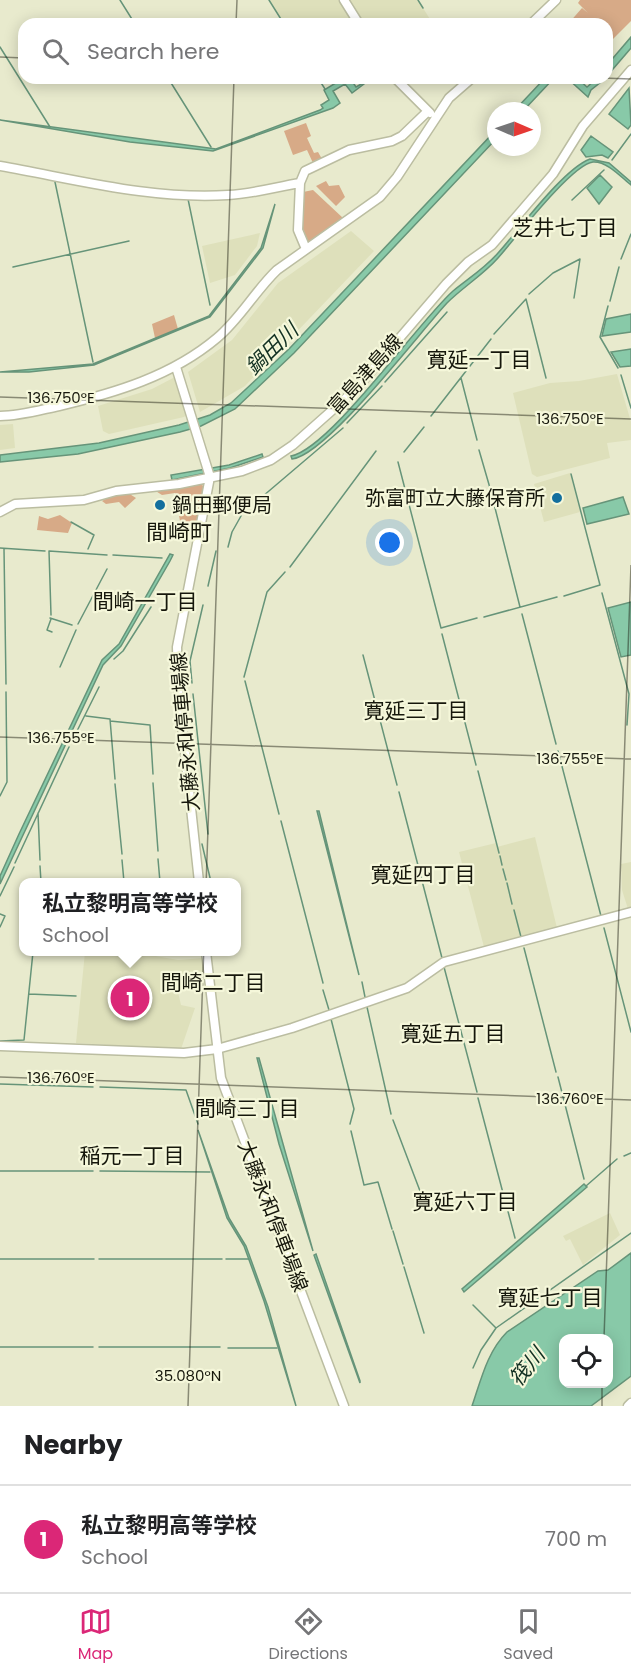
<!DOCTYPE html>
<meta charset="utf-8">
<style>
body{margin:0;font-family:Poppins,"Noto Sans JP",sans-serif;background:#f6f6f6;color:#202124}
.controls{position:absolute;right:18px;bottom:18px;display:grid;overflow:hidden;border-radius:12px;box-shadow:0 3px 15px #0003}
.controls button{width:54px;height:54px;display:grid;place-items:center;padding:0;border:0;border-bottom:2px solid #e0e0e0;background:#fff;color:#202124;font:30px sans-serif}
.compass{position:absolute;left:487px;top:102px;width:54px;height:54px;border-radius:50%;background:#fff;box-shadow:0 3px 15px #0003;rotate:92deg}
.you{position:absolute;left:390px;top:543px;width:21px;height:21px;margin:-15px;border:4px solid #fff;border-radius:50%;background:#1a73e8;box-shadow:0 0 0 9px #1a73e833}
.badge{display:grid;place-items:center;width:39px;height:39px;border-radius:50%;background:#db2777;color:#fff;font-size:20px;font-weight:700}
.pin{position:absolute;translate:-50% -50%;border:3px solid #fff;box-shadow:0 2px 6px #0006}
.popup{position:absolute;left:19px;top:878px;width:222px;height:78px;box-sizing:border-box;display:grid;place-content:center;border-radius:12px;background:#fff;filter:drop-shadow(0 2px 4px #0005);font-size:20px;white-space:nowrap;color:#757577}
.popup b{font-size:22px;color:#202124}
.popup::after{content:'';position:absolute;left:50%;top:100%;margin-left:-12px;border:12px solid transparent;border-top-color:#fff}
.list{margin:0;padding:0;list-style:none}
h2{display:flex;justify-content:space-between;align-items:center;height:78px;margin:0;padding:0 24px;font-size:26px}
h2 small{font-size:20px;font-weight:400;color:#757577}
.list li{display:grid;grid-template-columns:39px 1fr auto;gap:18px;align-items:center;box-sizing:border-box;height:108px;padding:0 24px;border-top:2px solid #e0e0e0}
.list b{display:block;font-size:22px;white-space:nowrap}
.list p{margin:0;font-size:20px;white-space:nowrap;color:#757577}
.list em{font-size:20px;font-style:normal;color:#757577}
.icon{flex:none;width:33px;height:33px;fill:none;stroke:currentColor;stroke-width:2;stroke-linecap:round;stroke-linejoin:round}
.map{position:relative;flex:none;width:631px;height:1406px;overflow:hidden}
.search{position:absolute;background:#fff;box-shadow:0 3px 15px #0003;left:18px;right:18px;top:18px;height:66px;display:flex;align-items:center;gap:15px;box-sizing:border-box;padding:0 21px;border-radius:18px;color:#757577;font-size:22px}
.sheet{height:186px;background:#fff}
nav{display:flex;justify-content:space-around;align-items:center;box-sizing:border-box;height:84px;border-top:2px solid #e0e0e0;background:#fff;font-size:16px;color:#757577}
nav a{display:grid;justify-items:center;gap:3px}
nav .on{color:#db2777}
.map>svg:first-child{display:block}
.built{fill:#dee0bb}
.green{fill:#d7aa87}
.water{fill:#88c9a8;stroke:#669479;stroke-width:1.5;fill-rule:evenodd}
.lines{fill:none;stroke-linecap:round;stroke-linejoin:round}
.stream{stroke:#669479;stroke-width:1.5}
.secondary-casing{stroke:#bbbda1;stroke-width:11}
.secondary{stroke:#fff;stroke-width:8}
.ticks{fill:none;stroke:#16170c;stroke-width:1.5;stroke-opacity:0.45}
.poi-dot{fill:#136f9e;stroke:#f5f7da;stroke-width:2}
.labels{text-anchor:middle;stroke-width:4.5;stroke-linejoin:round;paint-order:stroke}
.street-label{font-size:20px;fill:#16170c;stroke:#f5f7da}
.poi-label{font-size:20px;fill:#16170c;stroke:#f5f7da;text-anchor:end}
.neighbourhood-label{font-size:21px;fill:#16170c;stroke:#f5f7da}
.water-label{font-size:21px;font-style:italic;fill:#123022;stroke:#f5f7da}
.quarter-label{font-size:22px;fill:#16170c;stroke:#f5f7da}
.ticks-label{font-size:15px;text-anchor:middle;fill:#16170c;stroke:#f5f7da;stroke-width:4.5;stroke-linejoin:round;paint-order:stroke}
</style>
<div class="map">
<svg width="631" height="1406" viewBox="0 0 631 1406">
<rect width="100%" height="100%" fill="#e8eacd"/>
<!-- built -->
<path class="built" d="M269,0H341L356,24H284Z
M348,0H418L433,24H363Z
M351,231L374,251L245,386L200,412L188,372L232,340L278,283Z
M260,233L257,246L235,275L210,283L202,246Z
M617,374L631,422V440L607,443L610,458L537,477L532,474L513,393L550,383L579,381Z
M175,377L187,414L184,417L109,434L103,431L98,406L152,389Z
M13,424L15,448L0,450V425Z
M570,473L580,512L544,522L534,484Z
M535,837L557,928L484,947L459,852L496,843L497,847Z
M631,862V907L628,909L622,890L621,864Z
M85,952H133L178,960L204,958L206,979L179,978L178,992L181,1005L195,1008L181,1049L76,1043Z
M610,1213L620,1235L583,1265L570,1239L566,1241L563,1236Z"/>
<!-- green -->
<path class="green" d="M580,0H631V21L607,45V24H568L582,8L588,13L578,3Z
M306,123L311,136L307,138L314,153L318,152L322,159L313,163L307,150L293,155L284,131Z
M326,181L329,186L339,185L345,197L336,206L316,186Z
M313,190L343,218L309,242L303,239L301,229L303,192Z
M174,315L178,329L155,338L152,324Z
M199,484L204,486L196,534L192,536L182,532L175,493L162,495L154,490Z
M128,493L136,498L125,508L119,502L106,504L102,501L113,495Z
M60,515L72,523L68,533L37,530L39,516L48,519Z"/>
<!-- water -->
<path class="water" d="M631,37V48L607,76V65Z
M344,78H350L356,87L372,78L352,93L345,84L333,91L340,103L333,108L213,151L130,142L0,120L216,149L320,110L323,108L321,105L329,100L324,90Z
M545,78H554L523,111H514Z
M567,78H577L587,87L595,80L593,78H606L591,90L588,97Z
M629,88L631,125L628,129L609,114Z
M496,130V139L294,353L235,409L201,426L180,432L78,454L0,462V455L99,443L179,425L210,415L231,403L289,349Z
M591,136L613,152L608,158L602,155L586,157L581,150Z
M590,159L609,163L631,182V185C621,177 607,161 593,162C572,164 514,240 498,258C483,275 463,287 447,303C419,333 327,455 292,459L291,456C330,449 418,322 453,291C469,278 485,268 498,253C519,230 563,169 590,159Z
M600,175L612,187L599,204L587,188Z
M275,204L263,248L210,317L94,365L29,372H0L93,364L209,316L261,248Z
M631,314V332L602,336L606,319Z
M631,349V366L620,367L611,352Z
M262,454L263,457L230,468L172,480L171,475L229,465Z
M623,497L629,514L587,524L583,508Z
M170,554L173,555L170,561L121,646L103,665L0,884V876L19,834L102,660L119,644Z
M631,602V655L621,657L608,608Z
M317,811H319L359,975Z
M257,1058H259L313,1251L279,1144Z
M198,1130L229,1218L246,1246L268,1307L296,1406L264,1301L244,1246L227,1218Z
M584,1184L587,1187L464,1292L462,1289Z
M631,1253V1376L591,1406H472C481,1380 487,1352 507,1332L598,1271L608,1270ZM564,1338H608V1384H564Z
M316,1254L360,1381V1383L314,1255Z"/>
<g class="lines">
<!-- stream -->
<path class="stream" d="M120,0L135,24
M269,0L284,24
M418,0L423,8
M0,47L50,127
M168,78L211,147
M318,78L325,89
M612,160L631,134
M55,182L93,362
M188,199L210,305
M572,200L604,170
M621,259L631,234
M13,267L129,241
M529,294L553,273L580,259L574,298
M610,301L619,267
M608,306L600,337L618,368
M494,334L526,299L546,378
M621,375L631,408
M461,378L477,440
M385,382L447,312
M431,416L491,339
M347,423L382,386
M479,450L490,488
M404,452L424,427
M398,462L441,628L477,618
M492,496L520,607
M256,502L343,428
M71,522L94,535L88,549
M228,547L232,532L241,516
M0,548L45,551
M4,549L6,684
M113,555L162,558
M290,567L376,451
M208,586L216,551
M602,593L629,694L627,725
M564,596L600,585L571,474
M522,614L556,744
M51,615L49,551L107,555
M484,617L557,597
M50,618L72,625
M51,619L47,630L52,632
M78,624L107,569
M442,634L476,765
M363,655L397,785
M114,659L123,651L151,607
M60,667L76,630
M244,677L267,592L285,572
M245,681L279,814
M192,683L190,661L203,605
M193,694L208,834
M86,716L110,719L115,779
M110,721L150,725L153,774
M73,739L99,687
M558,751L601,916
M478,771L499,853
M153,783L158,851
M115,784L122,854
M399,792L442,958
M0,796L7,782L6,692
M38,813L40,860
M281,821L323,983
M202,844L211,882
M500,856L502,865
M158,859L160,882
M122,860L124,882
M15,863L69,747
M40,866L41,882
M503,869L506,880
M507,883L512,904
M0,896L14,867
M514,910L521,937
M0,914L5,916L0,927
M604,928L631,1032
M524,948L556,1072
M444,967L477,1092
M362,982L365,997
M323,990L329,1010
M29,994L76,996
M367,1007L391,1114
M331,1019L354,1109L350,1124
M0,1041L24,1040L33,952
M558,1077L584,1179
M0,1084L93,1087
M100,1087L186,1090L198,1124
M478,1098L503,1193
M393,1120L428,1212
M351,1131L364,1185L378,1182L392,1229
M624,1156L631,1153
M0,1171H93
M100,1171L210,1172
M586,1186L617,1159
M505,1200L515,1238
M393,1231L403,1264
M0,1259H94
M99,1259H222
M226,1259H249
M404,1267L424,1333
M473,1305L496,1328
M0,1347H93
M99,1347H220
M228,1348H277
M473,1368L481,1350L496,1328L631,1233"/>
<!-- secondary casing -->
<g class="secondary-casing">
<path id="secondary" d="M344,0L359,24
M531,24L556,0
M395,78L430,113
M0,166C75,179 151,200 228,195C252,194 276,187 300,183
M306,249L298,230L300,183L305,171L349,150L392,141L402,136L427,112
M176,367L210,477L177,647L178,688L199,882
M0,416C20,416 40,410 59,406C115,393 172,376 217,338C240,319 255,291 277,270L380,197L397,177L449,98L472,78
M0,512L15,504L84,500L116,491L179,484L242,471L271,460L293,445L355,390L446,284L468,262L492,245L553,174L583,126L631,70
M206,952L221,1078L344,1406
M0,1046L184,1053L217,1049L292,1028L407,988L444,962L631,912
M628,1406L631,1403"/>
</g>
<!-- secondary -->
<use href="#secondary" class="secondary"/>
</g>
<!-- ticks -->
<path class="ticks" d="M236,24L237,0M0,57L24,58M602,78L631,79M0,397L631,419M0,737L631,759M0,1077L631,1100M604,1338L631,565M188,1406L234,78M602,1406V1384"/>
<!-- markers -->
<g class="poi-dot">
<circle cx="557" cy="498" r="6"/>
<circle cx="160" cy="505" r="6"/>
</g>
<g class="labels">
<!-- street labels -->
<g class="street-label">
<text transform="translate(365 374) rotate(-48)" y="7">富島津島線</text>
<text transform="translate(185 732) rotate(-95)" y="7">大藤永和停車場線</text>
<text transform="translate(273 1216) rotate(69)" y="7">大藤永和停車場線</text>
</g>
<!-- poi labels -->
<g class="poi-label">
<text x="545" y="505">弥富町立大藤保育所</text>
<text x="172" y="512" text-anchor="start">鍋田郵便局</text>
</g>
<!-- neighbourhood labels -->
<g class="neighbourhood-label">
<text x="565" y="235">芝井七丁目</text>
<text x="479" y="367">寛延一丁目</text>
<text x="145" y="609">間崎一丁目</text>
<text x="416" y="718">寛延三丁目</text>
<text x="423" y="882">寛延四丁目</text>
<text x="213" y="990">間崎二丁目</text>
<text x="453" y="1041">寛延五丁目</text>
<text x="247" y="1116">間崎三丁目</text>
<text x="132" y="1163">稲元一丁目</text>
<text x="465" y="1209">寛延六丁目</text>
<text x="550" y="1305">寛延七丁目</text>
</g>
<!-- water labels -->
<g class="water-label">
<text transform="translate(272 349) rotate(-44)" y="7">鍋田川</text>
<text transform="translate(527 1367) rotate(-51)" y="7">筏川</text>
</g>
<!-- quarter labels -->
<g class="quarter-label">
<text x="179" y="540">間崎町</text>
</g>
</g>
<g class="ticks-label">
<text x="61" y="403">136.750°E</text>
<text x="570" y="424">136.750°E</text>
<text x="61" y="743">136.755°E</text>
<text x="570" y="764">136.755°E</text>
<text x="61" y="1083">136.760°E</text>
<text x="570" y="1104">136.760°E</text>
<text x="188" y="1381">35.080°N</text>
</g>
</svg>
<div class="controls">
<button><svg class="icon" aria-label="locate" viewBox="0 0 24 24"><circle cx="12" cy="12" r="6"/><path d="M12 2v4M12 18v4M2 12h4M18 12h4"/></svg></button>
</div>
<svg class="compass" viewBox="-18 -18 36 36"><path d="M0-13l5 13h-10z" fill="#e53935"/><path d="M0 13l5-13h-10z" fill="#757577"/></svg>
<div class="you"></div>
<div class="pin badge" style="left:130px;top:998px">1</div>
<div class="popup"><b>私立黎明高等学校</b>School</div>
<div class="search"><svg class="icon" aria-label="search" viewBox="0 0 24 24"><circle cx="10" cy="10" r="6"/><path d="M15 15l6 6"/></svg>Search here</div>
</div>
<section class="sheet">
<h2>Nearby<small></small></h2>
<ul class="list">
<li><span class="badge">1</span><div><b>私立黎明高等学校</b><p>School</p></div><em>700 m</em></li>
</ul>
</section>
<nav>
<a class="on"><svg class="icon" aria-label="map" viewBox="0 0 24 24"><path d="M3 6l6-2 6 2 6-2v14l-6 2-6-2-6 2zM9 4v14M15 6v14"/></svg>Map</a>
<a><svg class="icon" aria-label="directions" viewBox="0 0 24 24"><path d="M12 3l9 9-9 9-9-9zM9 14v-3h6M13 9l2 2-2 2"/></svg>Directions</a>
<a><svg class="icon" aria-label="saved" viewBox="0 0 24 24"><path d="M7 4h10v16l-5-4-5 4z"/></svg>Saved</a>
</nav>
